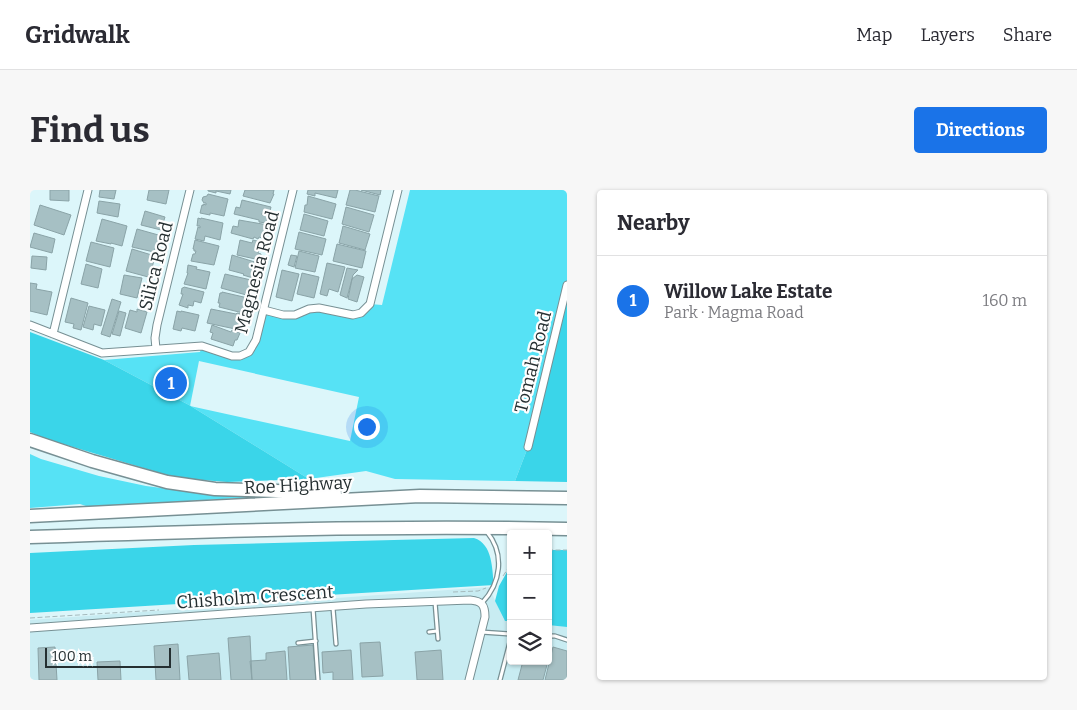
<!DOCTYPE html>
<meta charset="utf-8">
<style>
body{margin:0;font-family:Bitter,serif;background:#f7f7f7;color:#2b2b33}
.controls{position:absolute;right:15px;bottom:15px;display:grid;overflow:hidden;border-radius:5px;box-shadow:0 1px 4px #0004}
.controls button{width:45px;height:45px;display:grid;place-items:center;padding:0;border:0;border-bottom:1px solid #e1e1e2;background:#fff;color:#2b2b33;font:25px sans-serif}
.scale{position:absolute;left:15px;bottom:12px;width:126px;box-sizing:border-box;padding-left:5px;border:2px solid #252f31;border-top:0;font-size:14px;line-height:18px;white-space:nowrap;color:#252f31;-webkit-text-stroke:4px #fefefe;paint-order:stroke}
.you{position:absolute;left:336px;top:236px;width:18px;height:18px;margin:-12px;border:4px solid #fff;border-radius:50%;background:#1a73e8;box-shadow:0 0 0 8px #1a73e833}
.badge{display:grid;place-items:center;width:32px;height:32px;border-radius:50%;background:#1a73e8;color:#fff;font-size:16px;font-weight:700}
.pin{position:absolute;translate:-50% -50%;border:2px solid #fff;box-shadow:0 1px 5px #0006}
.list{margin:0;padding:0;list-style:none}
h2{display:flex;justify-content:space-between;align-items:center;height:65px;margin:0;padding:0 20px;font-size:21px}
h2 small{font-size:16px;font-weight:400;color:#7c7c81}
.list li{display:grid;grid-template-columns:32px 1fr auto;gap:15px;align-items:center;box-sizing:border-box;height:90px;padding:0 20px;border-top:1px solid #e1e1e2}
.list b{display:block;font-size:19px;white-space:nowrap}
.list p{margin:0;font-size:16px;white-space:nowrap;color:#7c7c81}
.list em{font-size:16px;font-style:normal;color:#7c7c81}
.icon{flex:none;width:28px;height:28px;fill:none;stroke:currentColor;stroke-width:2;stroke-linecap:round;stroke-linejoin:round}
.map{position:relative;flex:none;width:537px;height:490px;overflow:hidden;border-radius:5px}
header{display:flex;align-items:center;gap:30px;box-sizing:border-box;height:70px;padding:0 25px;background:#fff;border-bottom:1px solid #e1e1e2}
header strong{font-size:24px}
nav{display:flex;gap:28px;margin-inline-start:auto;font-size:18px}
.intro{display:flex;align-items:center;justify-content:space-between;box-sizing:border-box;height:120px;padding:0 30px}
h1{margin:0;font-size:35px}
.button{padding:12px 22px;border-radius:5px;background:#1a73e8;color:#fff;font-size:18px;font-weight:700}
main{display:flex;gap:30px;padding:0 30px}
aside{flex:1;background:#fff;border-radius:5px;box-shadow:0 1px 4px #0004}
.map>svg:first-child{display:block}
.built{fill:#c8ecf2}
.green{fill:#56e2f5;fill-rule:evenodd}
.forest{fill:#3ad5e9}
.building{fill:#a6c0c4;stroke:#8aa3a7}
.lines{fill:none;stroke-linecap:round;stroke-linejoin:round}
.lane-casing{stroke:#779094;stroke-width:5.5}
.street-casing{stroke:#779094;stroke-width:9}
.highway-casing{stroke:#779094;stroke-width:15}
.path{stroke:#a5babd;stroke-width:1;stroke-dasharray:5 2.5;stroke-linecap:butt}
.lane{stroke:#fff;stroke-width:3}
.street{stroke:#fff;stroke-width:7}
.highway{stroke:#fff;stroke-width:12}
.labels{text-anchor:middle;stroke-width:4.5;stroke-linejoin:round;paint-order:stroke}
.street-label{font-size:18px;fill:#252f31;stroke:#fefefe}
</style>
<header>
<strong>Gridwalk</strong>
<nav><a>Map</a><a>Layers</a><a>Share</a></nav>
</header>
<div class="intro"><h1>Find us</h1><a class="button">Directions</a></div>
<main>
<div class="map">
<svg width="537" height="490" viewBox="0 0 537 490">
<rect width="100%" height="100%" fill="#dcf6fa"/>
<!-- built -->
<path class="built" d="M459,397L474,430L481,431V471H518V435L537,437V490H0V430Z"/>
<!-- green -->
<path class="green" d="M380,0H537V95L498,257L485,291L365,289L336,281L279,289L159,215L74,170L170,162L172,156L202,166L219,162L234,120L253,125L279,119L323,125L340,114L352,115ZM169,171L329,207L320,251L160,216Z
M0,264L11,269L69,286L116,296L171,303L241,306L59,317L50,314L0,318Z"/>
<!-- forest -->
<path class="forest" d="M537,95V292L485,291L498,257Z
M0,142L74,170L159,215L279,289L197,292L147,288L16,249L0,242Z
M444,348C463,354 462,379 464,395L0,423V363L164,355Z
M518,360H537V437L518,435Z
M481,375V431H475L465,411L469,396Z"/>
<!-- building -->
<path class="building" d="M20,0H39V11L20,10Z
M70,0H86L84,9L69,7Z
M119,0H139L136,14L117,10Z
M178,0H201L200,4L186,1V3L178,1Z
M215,0H244L243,4H244L240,13L213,6Z
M278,0H308L306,8L285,3V6L277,4Z
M320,0H325L349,6L345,22L316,15Z
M331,0H351L350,5Z
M178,4L198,9L194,26L180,23V25L170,23L172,15L173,16V14L176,15V13H174L172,10L173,7L177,6Z
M278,6L306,14L302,29L274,22L275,15H277Z
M212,10L241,17L239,25L232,23V25L238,26L236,33L229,32V30L204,24L206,17L210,18Z
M69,11L90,14L88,27L67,23Z
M10,15L41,25L34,45L4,35Z
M316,17L344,25L339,42L312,34Z
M115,21L135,27L131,40L111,35Z
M274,24L298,31L294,46L270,40Z
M168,28L171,29V28L193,33L190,50L175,46L174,51L165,49L168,37L170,38V36H167Z
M72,29L97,36L92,56L81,53V54L66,51Z
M209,30L238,35L236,43L234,42L232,48L229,47L228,49L224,47L223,49L201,43L203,36L208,37Z
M313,36L340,44L335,60L309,53Z
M107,39L132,46L129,54L127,53L124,62L102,57Z
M269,42L296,49L292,65L265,59Z
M4,43L25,49L22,63L0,57Z
M165,50L189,56L184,75L161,71L163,64H165L166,61H164V59H163Z
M210,50L222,53L223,50L231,52L228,63L231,64L230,70L207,65Z
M61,52L84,58L80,77L56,71Z
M307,54L336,61L332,78L303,71Z
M102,59L125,66L122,78L125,79L122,88L96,81Z
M269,61L289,66L285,82L265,78Z
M202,65L228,73L227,80H224L225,81L223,88L213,85L214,84L199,80Z
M261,65L267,66L264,77L258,75Z
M2,66L17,67L16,80L1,78Z
M297,73L315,77L308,102L299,99L297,106L290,104Z
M56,74L72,79L68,98L51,94Z
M158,75L167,77L166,79L180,82L176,99L154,94L158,83H157Z
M317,78L328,80L323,85L317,108L310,105Z
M252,80L269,84L262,111L246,107Z
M272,83L289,87L284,108L267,104Z
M195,84L221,90L220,98L222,99L220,106L191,98Z
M94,85L112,88L107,108L90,104Z
M327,85L334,87L327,112L318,109L322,89Z
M0,93L7,94L6,99L22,102L17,125L0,121Z
M154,97L174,102L171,113L164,111L163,116L158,115V118L149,115L153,104H151L152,98H153Z
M192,102L218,108L216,117H218L217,124L189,117L190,113H188L190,103H192Z
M41,108L58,113L51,140L43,138L44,134L35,132Z
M82,109L91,112L80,147L71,144Z
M59,116L75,120L71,136L64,134L63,140L53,137Z
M107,119L117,122L111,143L95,138L100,120L107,122Z
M181,119L206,124L207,123L216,125L214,134L211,133L210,140L177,133Z
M89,121L96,123L90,146L82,144Z
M147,121L151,122V121L169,125L165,141L152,138L151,141L143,139Z
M182,135L201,142L202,140L210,143L207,150H205L203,156L181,149L183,143L180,142Z
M220,446L222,490H201L198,448Z
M350,452L353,486L332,487L330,453Z
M148,454L150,490H126L124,456Z
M283,455L286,490H260L258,457Z
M25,457L27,490H9L8,458Z
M523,457L537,461V490H515Z
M321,460L323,490H303V482L293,483L292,462Z
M411,460L413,490H387L385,462Z
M255,461L257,490H222L220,471L236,470V463Z
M189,463L191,490H159L157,466Z
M90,471L91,490H68L67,472Z
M493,471H518L513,490H488Z"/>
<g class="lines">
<!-- lane casing -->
<g class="lane-casing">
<path id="lane" d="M405,412L408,449
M452,413C471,393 475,364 457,342
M283,418L288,490
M303,418L306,454
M399,442L407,441
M451,442L481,444
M518,446H525L537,450
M268,453L286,451
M470,490L481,448"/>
</g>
<!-- street casing -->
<g class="street-casing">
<path id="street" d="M234,120L253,125H265L279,119L289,118L323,125L331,123L340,114L368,0
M0,135L72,163L172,156L202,166H210L219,162L226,150L263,0
M23,144L58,0
M126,159L125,148L127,135L160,0
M498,257L537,95
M0,438L336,414L440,410C452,411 455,415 455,427L439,490"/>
</g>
<!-- highway casing -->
<g class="highway-casing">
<path id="highway" d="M0,250L62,271L137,292L185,299L305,303
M0,326L390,306L537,308
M0,347C179,341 358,335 537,339"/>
</g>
<!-- path -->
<path class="path" d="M518,360H537
M473,386L481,374
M423,402L448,401L456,398
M0,428L129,420"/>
<!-- lane -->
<use href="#lane" class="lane"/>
<!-- street -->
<use href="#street" class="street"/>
<!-- highway -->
<use href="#highway" class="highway"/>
</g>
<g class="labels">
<!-- street labels -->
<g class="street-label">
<text transform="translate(126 76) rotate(-76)" y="6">Silica Road</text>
<text transform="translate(227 82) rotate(-75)" y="6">Magnesia Road</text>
<text transform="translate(503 172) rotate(-76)" y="6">Tomah Road</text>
<text transform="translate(268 295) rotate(-3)" y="6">Roe Highway</text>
<text transform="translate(225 407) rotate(-4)" y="6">Chisholm Crescent</text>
</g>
</g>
</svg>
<div class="controls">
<button>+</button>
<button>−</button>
<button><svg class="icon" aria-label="layers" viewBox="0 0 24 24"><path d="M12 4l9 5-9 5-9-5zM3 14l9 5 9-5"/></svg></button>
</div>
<div class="scale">100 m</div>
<div class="you"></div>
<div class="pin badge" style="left:141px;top:193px">1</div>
</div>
<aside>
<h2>Nearby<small></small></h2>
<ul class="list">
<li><span class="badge">1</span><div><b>Willow Lake Estate</b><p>Park · Magma Road</p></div><em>160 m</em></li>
</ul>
</aside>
</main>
